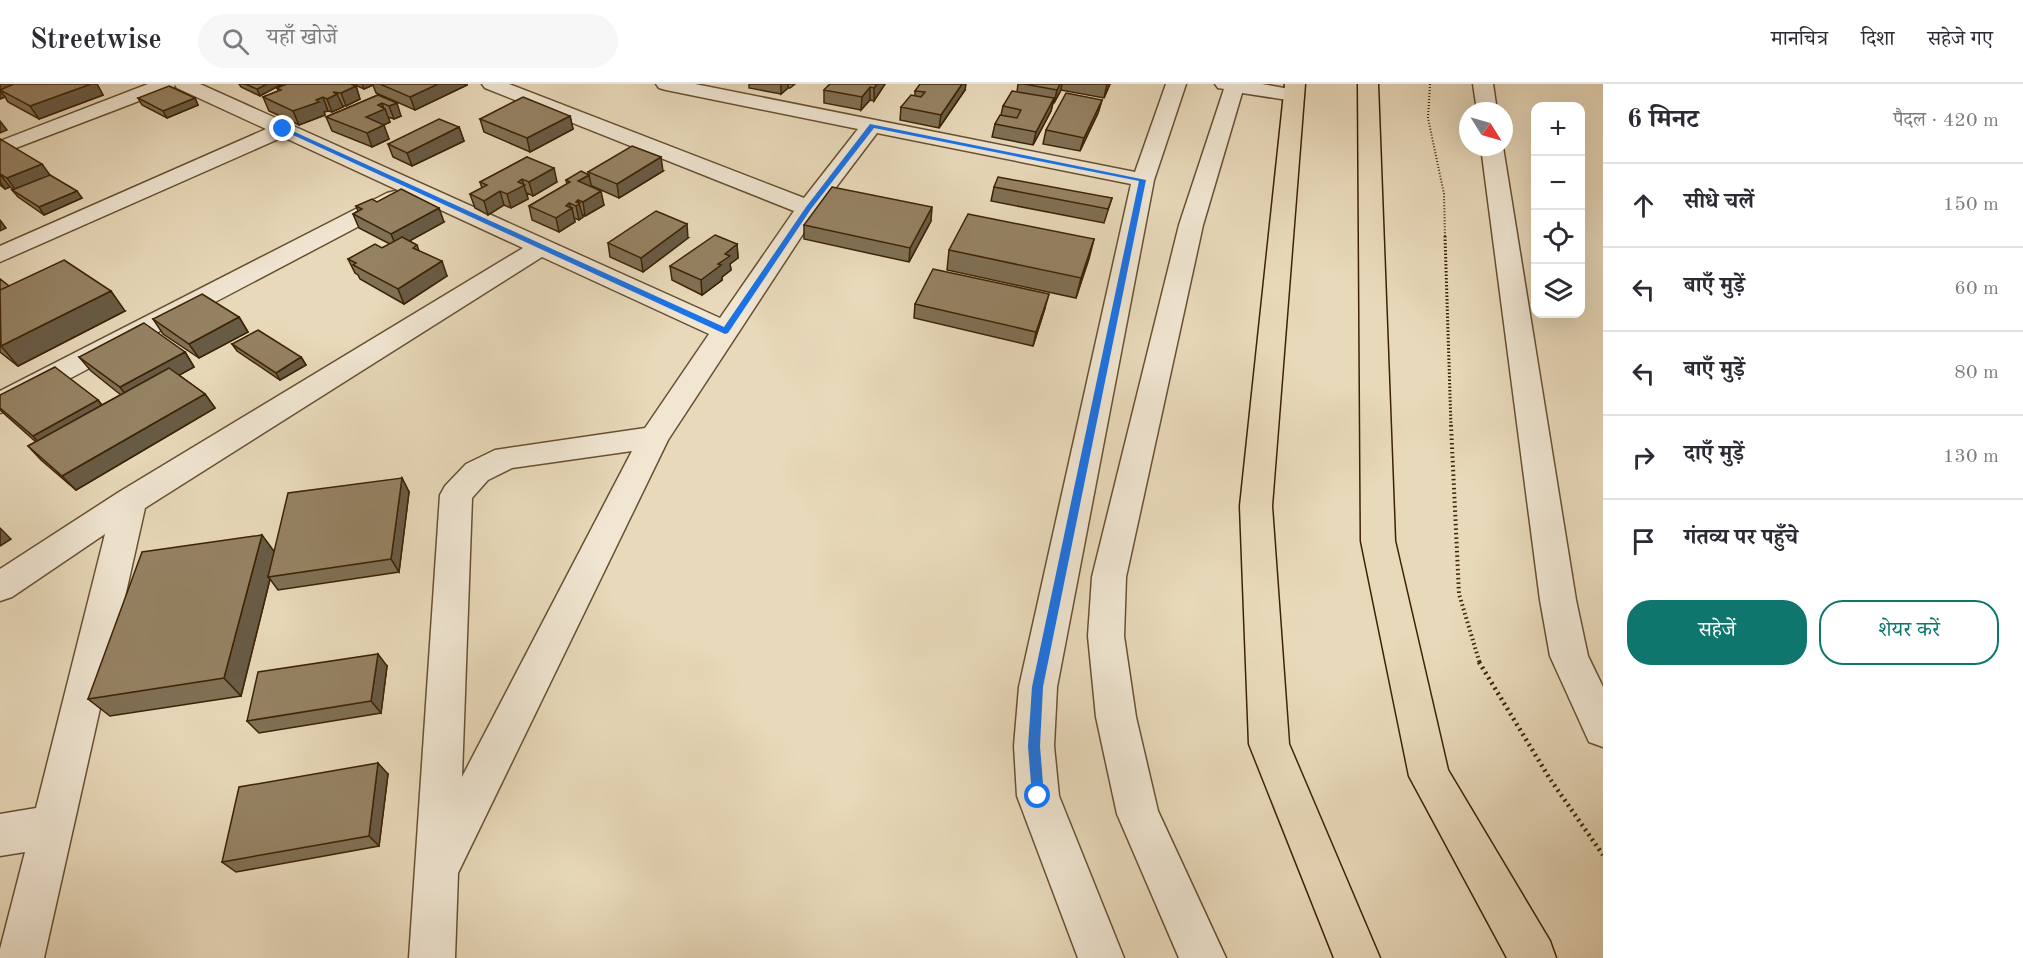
<!DOCTYPE html>
<html lang="hi">
<meta charset="utf-8">
<style>
body{margin:0;font-family:"Old Standard TT","Noto Serif Devanagari",serif;background:#f7f7f7;color:#2b2b33}
.controls{position:absolute;right:18px;top:18px;display:grid;overflow:hidden;border-radius:12px;box-shadow:0 6px 24px #0002}
.controls button{width:54px;height:54px;display:grid;place-items:center;padding:0;border:0;border-bottom:2px solid #e1e1e2;background:#fff;color:#2b2b33;font:30px sans-serif}
.compass{position:absolute;left:1459px;top:18px;width:54px;height:54px;border-radius:50%;background:#fff;box-shadow:0 6px 24px #0002;rotate:127deg}
.stop{position:absolute;width:18px;height:18px;margin:-14px;border:4px solid #1a73e8;border-radius:50%;background:#fff}
.stop.end{background:#1a73e8;border-color:#fff;box-shadow:0 2px 6px #0008}
.list{margin:0;padding:0;list-style:none}
h2{display:flex;justify-content:space-between;align-items:center;height:78px;margin:0;padding:0 24px;font-size:26px}
h2 small{font-size:20px;font-weight:400;color:#7c7c81}
.list li{display:grid;grid-template-columns:39px 1fr auto;gap:18px;align-items:center;box-sizing:border-box;height:84px;padding:0 24px;border-top:2px solid #e1e1e2}
.list b{display:block;font-size:22px;white-space:nowrap}
.list em{font-size:20px;font-style:normal;color:#7c7c81}
.actions{display:flex;gap:12px;padding:18px 24px}
.actions a{flex:1;padding:14px 0;border:2px solid #0f766e;border-radius:24px;text-align:center;font-size:21px;color:#0f766e}
.actions .main{background:#0f766e;color:#fff}
.icon{flex:none;width:33px;height:33px;fill:none;stroke:currentColor;stroke-width:2;stroke-linecap:round;stroke-linejoin:round}
.map{position:relative;flex:none;width:1603px;height:874px;overflow:hidden}
header{display:flex;align-items:center;gap:36px;box-sizing:border-box;height:84px;padding:0 30px;background:#fff;border-bottom:2px solid #e1e1e2}
header strong{font-size:28px}
nav{display:flex;gap:33px;margin-inline-start:auto;font-size:21px}
.search{width:420px;height:54px;background:#f7f7f7;display:flex;align-items:center;gap:15px;box-sizing:border-box;padding:0 21px;border-radius:33px;color:#7c7c81;font-size:22px}
main{display:flex}
aside{flex:1;background:#fff}
.map>svg:first-child{display:block}
.lines{fill:none;stroke-linecap:round;stroke-linejoin:round}
.minor-casing{stroke:#675032;stroke-width:3}
.major-casing{stroke:#3c2304;stroke-width:3}
.path-far3{stroke:#3c2304;stroke-width:2;stroke-dasharray:1 2;stroke-linecap:butt}
.path-far2{stroke:#3c2304;stroke-width:3;stroke-dasharray:1.5 2;stroke-linecap:butt}
.path-far1{stroke:#3c2304;stroke-width:4;stroke-dasharray:1.5 3;stroke-linecap:butt}
.path{stroke:#3c2304;stroke-width:4.5;stroke-dasharray:2 4;stroke-linecap:butt}
.minor{fill:#f0e6d2;fill-rule:evenodd}
.major{fill:#e8d9ba;fill-rule:evenodd}
.wall{fill:#807055;stroke:#3c2304;stroke-width:1.5}
.shaded-wall{fill:#685b45;stroke:#3c2304;stroke-width:1.5}
.building{fill:#958263;stroke:#3c2304;stroke-width:1.5}
.route{fill:#1a73e8}
</style>
<header>
<strong>Streetwise</strong>
<div class="search"><svg class="icon" aria-label="search" viewBox="0 0 24 24"><circle cx="10" cy="10" r="6"/><path d="M15 15l6 6"/></svg>यहाँ खोजें</div>
<nav><a>मानचित्र</a><a>दिशा</a><a>सहेजे गए</a></nav>
</header>
<main>
<div class="map">
<svg width="1603" height="874" viewBox="0 0 1603 874">
<rect width="100%" height="100%" fill="#e8d9ba"/>
<filter id="stains"><feTurbulence type="fractalNoise" baseFrequency=".00333" numOctaves="4"/><feColorMatrix values="0 0 0 0 .2 0 0 0 0 .09 0 0 0 0 .02 0 0 0 .5 -.17"/></filter>
<radialGradient id="worn" r=".72"><stop offset=".6" stop-color="#630" stop-opacity="0"/><stop offset="1" stop-color="#630" stop-opacity=".3"/></radialGradient>
<g class="lines">
<!-- minor casing -->
<g class="minor-casing">
<path id="minor" d="M148,0H200L720,234L794,127L485,4L482,0H509L804,114L858,45L666,6L659,4L656,0H695L1135,88L1166,0H1186L1154,96L1057,603L1054,662L1059,712L1124,874H1078L1017,712L1014,662L1019,603L1131,100L877,49L818,127L668,356L458,789L455,874H409L440,411L445,402L466,380L495,366L645,344L709,250L542,173L145,424L44,874H0V865L25,768L0,772V730L36,724L105,450L12,513L0,517V485L119,408L523,164L283,53L0,178V162L266,45L177,4L175,1L173,4L0,70V57ZM632,367L462,693L472,414L488,396L512,384Z
M1215,0H1262L1301,7L1304,11L1301,15L1294,17L1242,9L1203,141L1126,493L1124,552L1136,633L1158,727L1226,874H1179L1117,730L1096,633L1088,552L1092,493L1179,141L1224,5L1218,4Z
M1473,0H1493L1497,27H1477Z
M1481,63H1503L1576,516L1588,572L1603,603V663L1589,658L1550,572L1540,516Z
M395,107L403,109L406,114L403,119L10,326L0,329V307L387,109Z"/>
</g>
<!-- major casing -->
<g class="major-casing">
<path id="major" d="M1285,0H1305L1272,422L1289,660L1380,874H1334L1249,660L1240,422Z
M1358,0H1378L1395,457L1448,686L1550,857L1556,874H1507L1409,692L1361,457Z"/>
</g>
<!-- path-far3 -->
<path class="path-far3" d="M1430,0L1428,34L1444,110L1445,153"/>
<!-- path-far2 -->
<path class="path-far2" d="M1445,152L1451,343"/>
<!-- path-far1 -->
<path class="path-far1" d="M1451,341L1459,510L1480,580"/>
<!-- path -->
<path class="path" d="M1479,578L1550,695L1603,771"/>
<!-- minor -->
<use href="#minor" class="minor"/>
<!-- major -->
<use href="#major" class="major"/>
</g>
<!-- wall -->
<path class="wall" d="M0,0H97L103,11L39,35L8,18L5,13L0,15Z
M239,0H350L356,2L360,15L346,22H342L343,23L332,28L328,27L324,28L325,31L299,41L269,27L263,13L278,7L277,4L282,2L280,1L260,12L241,3Z
M353,0H467V1L415,26L376,9L373,1L364,5Z
M749,0H795L790,4H788L781,10L749,4Z
M830,0H885L874,17L870,16L861,26L824,19V6Z
M1018,0H1110L1104,14L1061,6L1054,19H1053L1051,27L1033,61L992,53L995,40L1001,31L1003,22L1017,8Z
M965,6L939,44L900,36L901,23L915,12V7Z
M378,11L401,32L394,35L388,33L390,38L383,41L389,55L372,63L332,47L326,33Z
M138,14H195L198,21L167,34L142,21Z
M1102,16L1098,29L1080,67L1043,60L1046,46Z
M570,32L573,45L530,68L484,48L480,35Z
M459,43L464,57L412,82L393,73L388,60Z
M0,55L50,91L82,114L44,131L18,113L12,106H14L10,103L5,105L0,101Z
M527,73L557,98L533,112L527,109L528,115L511,124L504,121L488,131L475,124L470,110L482,104L480,98Z
M663,87L619,114L592,102L604,121L585,132L582,130L583,133L579,136L574,134L575,138L559,148L532,136L529,122L567,100L566,96L588,90V88Z
M994,103L1112,114L1104,139L991,117Z
M377,118L444,138L409,157L417,161L419,167L447,192L404,220L360,195L358,191L355,189L348,175L382,164L390,160L359,144L353,130L358,127L356,122Z
M931,137L909,178L804,155V141Z
M688,154L643,188L610,173L608,159Z
M1094,155L1076,214L947,186L949,166Z
M737,160L738,174L730,180L731,186L722,193V196L702,211L672,196L670,182Z
M0,195L9,202L125,227L18,282L0,268Z
M915,220L1045,224L1033,262L914,234Z
M239,233L248,248L199,274L163,250L153,235Z
M232,260L301,273L306,281L280,296L237,267Z
M185,268L194,283L179,291L205,310L215,324L76,406L41,376L28,362L36,358L0,326V311L98,316L102,321L121,311L91,287L79,273Z
M402,394L409,408L399,488L278,506L270,495L241,612L110,632L88,615L274,467Z
M387,582L381,629L259,649L247,637Z
M388,690L379,762L236,788L222,778Z"/>
<!-- shaded-wall -->
<path class="shaded-wall" d="M0,0H41L0,6Z
M91,0H97L103,11L39,35L30,22Z
M267,0H280V1L260,12L257,5Z
M362,0H372L373,1L364,5Z
M438,0H467V1L415,26L410,13Z
M781,0H788V4L781,10Z
M877,0H885L874,17V4Z
M962,0H966L965,6L939,44L941,31Z
M1060,0H1062L1061,6L1054,19L1057,6Z
M1107,0H1110L1104,14Z
M356,2L360,15L346,22L341,9Z
M870,3V16L861,26L862,13Z
M0,6L5,13L0,15Z
M337,10L343,23L332,28L327,15Z
M323,13L328,27L324,28L325,31L299,41L293,27Z
M195,14L198,21L167,34L163,27Z
M1054,14L1051,27L1033,61L1036,48Z
M1102,16L1098,29L1080,67L1084,54Z
M382,19L384,25H385L390,38L371,47L366,33L378,21Z
M397,19L401,32L394,35L389,22Z
M570,32L573,45L530,68L527,54Z
M0,37L7,46L0,49Z
M384,41L389,55L372,63L367,49Z
M459,43L464,57L412,82L407,69Z
M661,73L663,87L619,114L617,100Z
M42,80L52,94L17,108L7,94Z
M554,84L557,98L533,112L529,98Z
M0,90L10,103L5,105L0,98Z
M589,91L592,105L578,97Z
M522,95L528,115L511,124L507,110L518,98Z
M77,107L82,114L44,131L39,123Z
M500,107L504,121L488,131L484,117Z
M601,107L604,121L585,132L583,118Z
M578,116L583,133L579,136L576,122V118Z
M569,119L571,125L572,124L575,138L559,148L556,134L566,122Z
M932,123L931,137L909,178L910,164Z
M439,124L444,138L397,164L391,150Z
M0,136L6,144L0,147Z
M687,140L688,154L643,188L641,174Z
M1094,155L1089,175L1076,214L1081,194Z
M737,160L738,174L730,180L731,186L722,193V196L702,211L701,196L718,180L725,170Z
M442,177L447,192L404,220L398,205Z
M111,207L125,227L18,282L1,262Z
M1049,210L1045,224L1033,262L1036,248Z
M239,233L248,248L199,274L189,260Z
M185,268L194,283L131,318L120,303Z
M301,273L306,281L280,296L276,289Z
M205,310L215,324L76,406L62,392Z
M98,316L109,331L46,367L33,352Z
M402,394L409,408L399,488L391,475Z
M0,444L11,455L0,462Z
M262,451L276,470L268,493L270,495L241,612L224,594Z
M378,570L387,582L381,629L371,617Z
M378,679L388,690L379,762L369,752Z"/>
<!-- building -->
<path class="building" d="M14,0H91L30,22L0,6Z
M245,0H267L257,5Z
M287,0H350L356,2L341,9L333,8L337,10L327,15L323,13L316,16L319,18L293,27L263,13L281,6L277,4Z
M380,0H438L410,13Z
M830,0H877L874,4L870,3L862,13L824,6Z
M920,0H962L941,31L901,23L911,11L921,13L925,8L915,7Z
M1024,0H1060L1057,6Z
M169,2L195,14L163,27L138,14Z
M1012,7L1054,14L1036,48L995,40L1000,31L1017,34L1021,26L1003,22Z
M1066,9L1102,16L1084,54L1046,46Z
M378,11L397,19L389,22L382,19L378,21L385,25L366,33L384,41L367,49L326,33Z
M523,13L570,32L527,54L480,35Z
M439,35L459,43L407,69L388,60Z
M0,55L42,80L7,94L0,90Z
M632,62L661,73L617,100L588,88Z
M527,73L554,84L529,98L522,95L518,98L525,101L507,110L500,107L484,117L470,110L487,101L480,98Z
M581,87L589,91L578,97L601,107L583,118L578,116L576,118L580,119L576,122L569,119L566,122L572,124L556,134L529,122L570,98L566,96Z
M50,91L77,107L39,123L12,106Z
M998,93L1112,114L1108,125L994,103Z
M832,103L932,123L910,164L804,141Z
M401,105L439,124L391,150L353,130L362,125L356,122L372,115L377,118Z
M656,127L687,140L641,174L608,159Z
M968,130L1094,155L1081,194L949,166Z
M715,151L737,160L725,170L730,172L718,180L721,181L701,196L670,182Z
M402,153L417,161L413,164L442,177L398,205L353,181L356,179L348,175L375,160L382,164Z
M64,176L111,207L1,262L0,206Z
M933,185L1049,210L1036,248L915,220Z
M0,195L9,202L0,206Z
M202,210L239,233L189,260L153,235Z
M144,239L185,268L120,303L79,273Z
M258,246L301,273L276,289L232,260Z
M55,283L98,316L33,352L0,324V311Z
M169,284L205,310L62,392L28,362Z
M402,394L391,475L268,493L288,409Z
M262,451L224,594L88,615L142,468Z
M378,570L371,617L247,637L258,588Z
M378,679L369,752L222,778L239,703Z"/>
<!-- route -->
<path class="route" d="M870,40L1146,96L1043,603L1040,662L1044,712L1038,718L1032,712L1028,662L1032,603L1139,97L874,44L811,125L728,249L725,250L280,45L286,44L724,243L806,123Z"/>
<rect width="100%" height="100%" filter="url(#stains)"/>
<rect width="100%" height="100%" fill="url(#worn)"/>
</svg>
<div class="controls">
<button>+</button>
<button>−</button>
<button><svg class="icon" aria-label="locate" viewBox="0 0 24 24"><circle cx="12" cy="12" r="6"/><path d="M12 2v4M12 18v4M2 12h4M18 12h4"/></svg></button>
<button><svg class="icon" aria-label="layers" viewBox="0 0 24 24"><path d="M12 4l9 5-9 5-9-5zM3 14l9 5 9-5"/></svg></button>
</div>
<svg class="compass" viewBox="-18 -18 36 36"><path d="M0-13l5 13h-10z" fill="#e53935"/><path d="M0 13l5-13h-10z" fill="#7c7c81"/></svg>
<div class="stop" style="left:1038px;top:712px"></div>
<div class="stop end" style="left:283px;top:45px"></div>
</div>
<aside>
<h2>6 मिनट<small>पैदल · 420 m</small></h2>
<ul class="list">
<li><svg class="icon" aria-label="ahead" viewBox="0 0 24 24"><path d="M12 20V5M6 11l6-6 6 6"/></svg><div><b>सीधे चलें</b></div><em>150 m</em></li>
<li><svg class="icon" aria-label="left" viewBox="0 0 24 24"><path d="M17 20v-9H6M10 6l-5 5 5 5"/></svg><div><b>बाएँ मुड़ें</b></div><em>60 m</em></li>
<li><svg class="icon" aria-label="left" viewBox="0 0 24 24"><path d="M17 20v-9H6M10 6l-5 5 5 5"/></svg><div><b>बाएँ मुड़ें</b></div><em>80 m</em></li>
<li><svg class="icon" aria-label="right" viewBox="0 0 24 24"><path d="M7 20v-9h11M14 6l5 5-5 5"/></svg><div><b>दाएँ मुड़ें</b></div><em>130 m</em></li>
<li><svg class="icon" aria-label="arrive" viewBox="0 0 24 24"><path d="M6 21V4h12l-3 4 3 4H6"/></svg><div><b>गंतव्य पर पहुँचे</b></div></li>
</ul>
<div class="actions"><a class="main">सहेजें</a><a>शेयर करें</a></div>
</aside>
</main>
